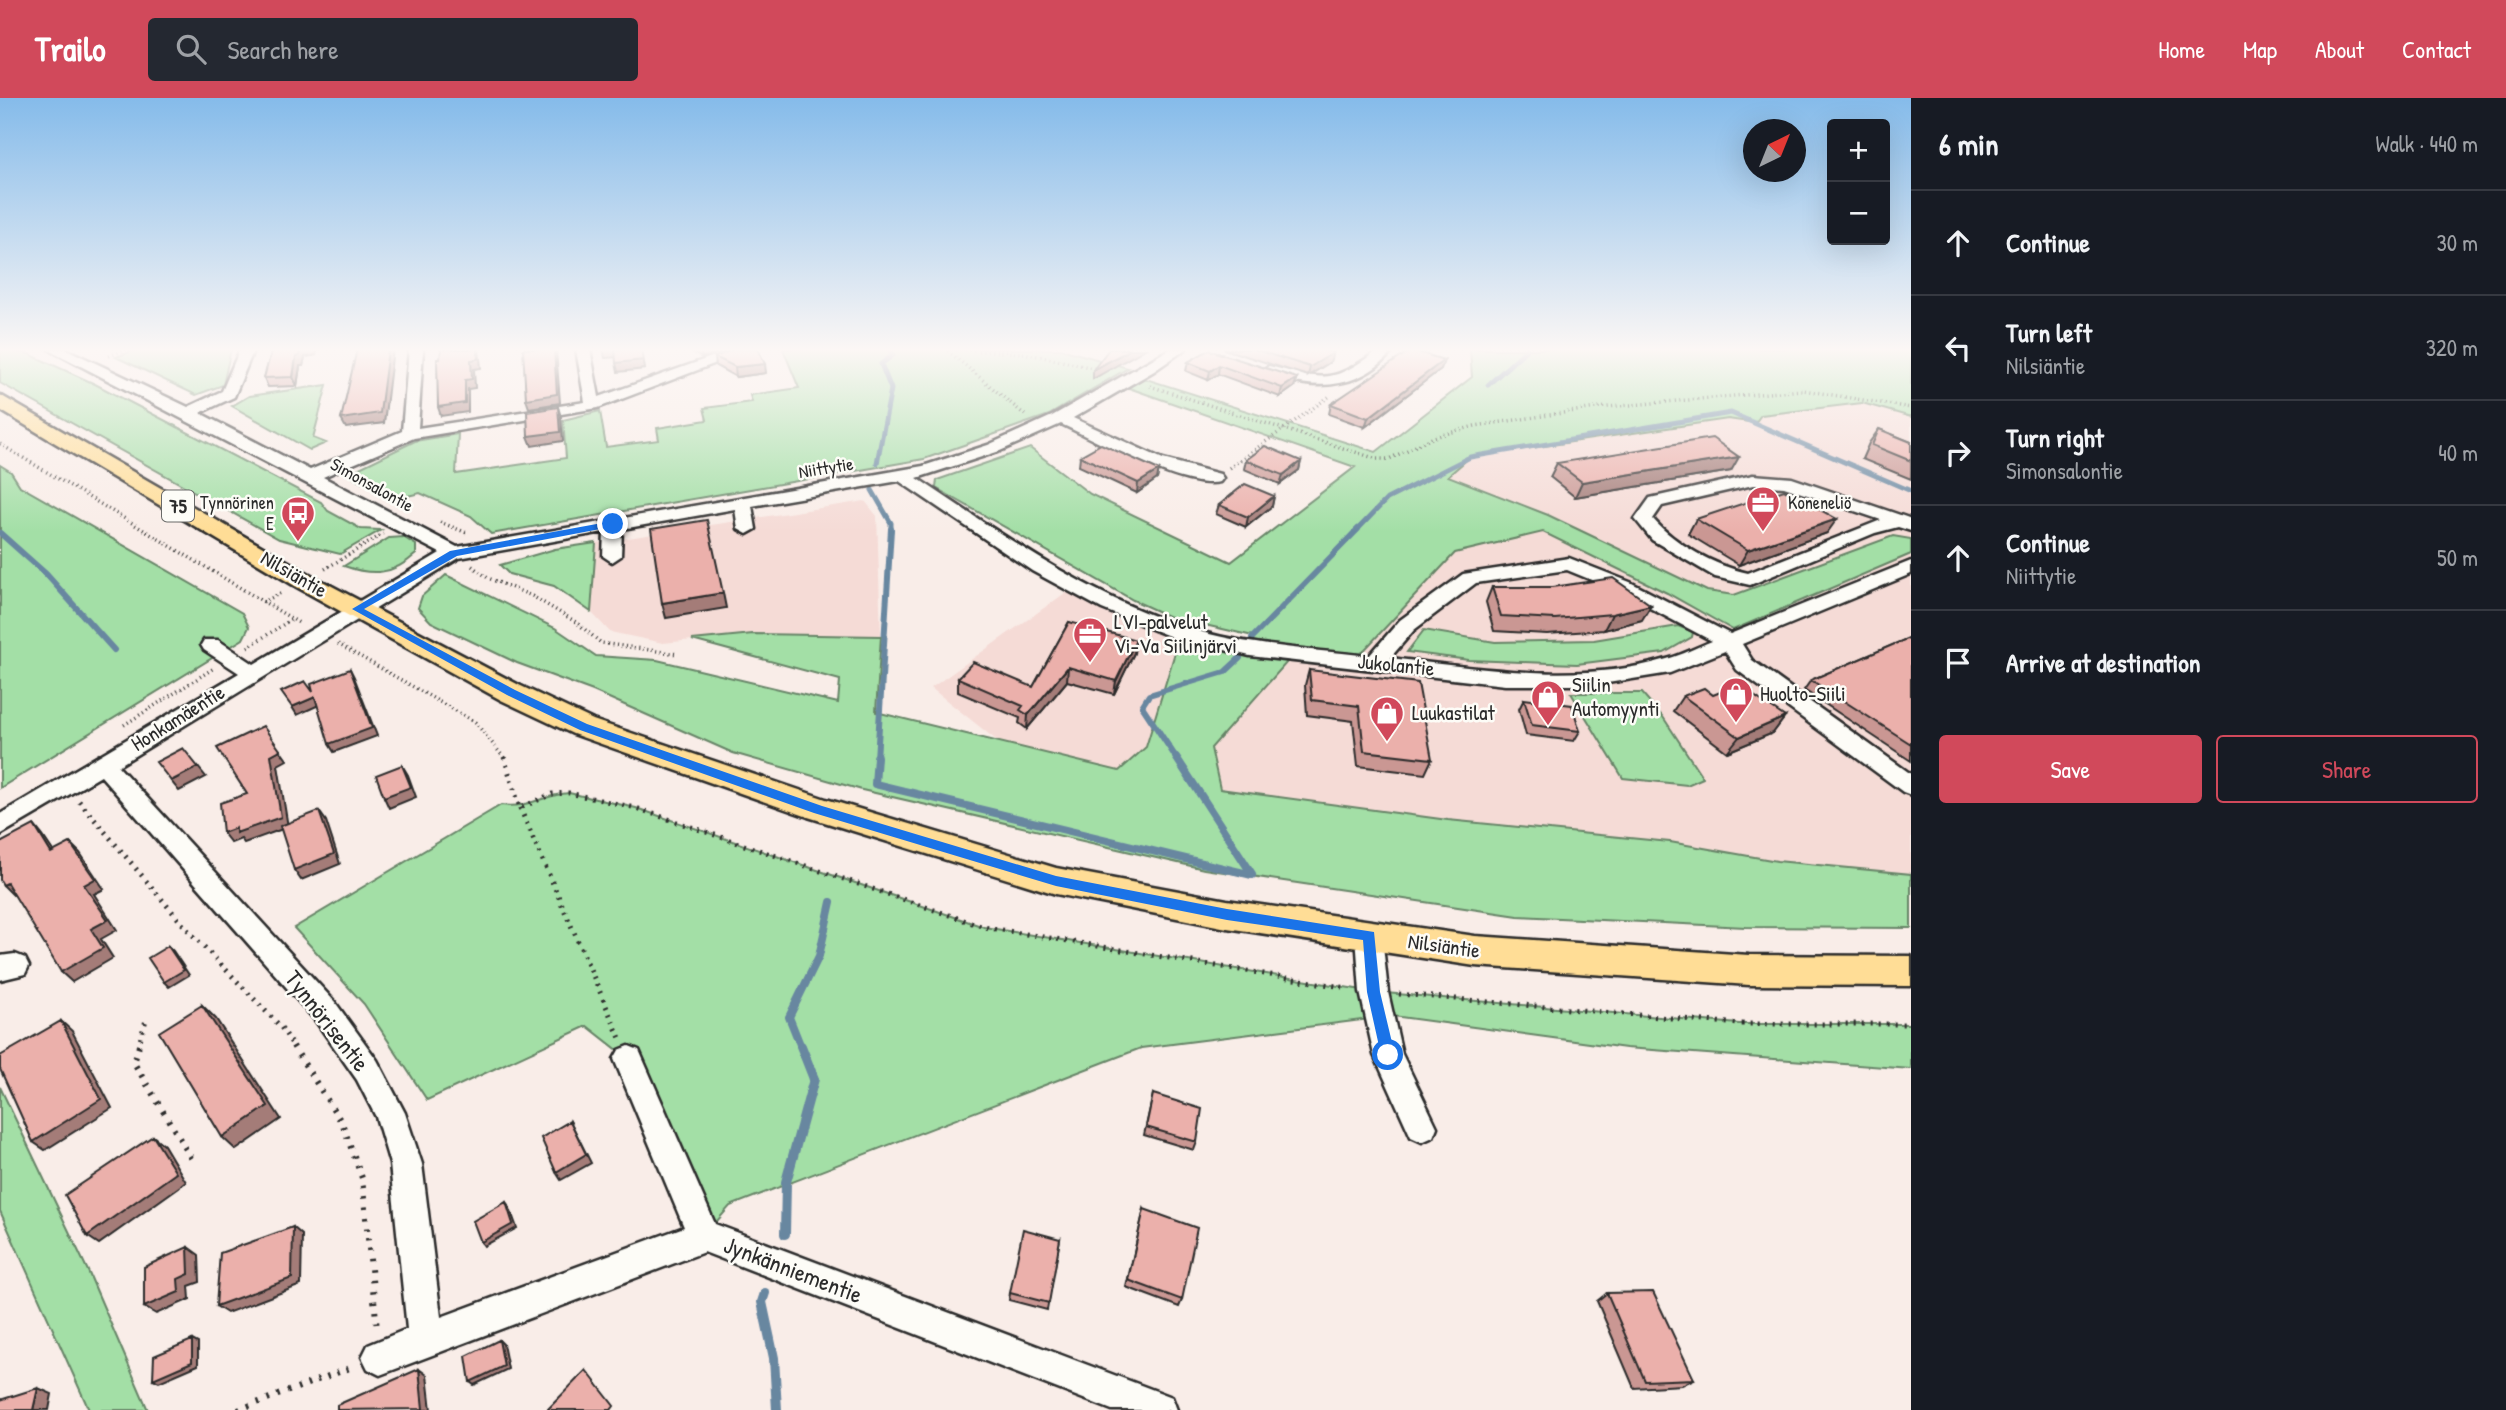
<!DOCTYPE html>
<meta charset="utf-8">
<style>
body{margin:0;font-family:"Patrick Hand",sans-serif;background:#242831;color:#f1f3f6}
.controls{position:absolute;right:21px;top:21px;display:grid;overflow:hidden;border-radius:7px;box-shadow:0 7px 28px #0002}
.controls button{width:63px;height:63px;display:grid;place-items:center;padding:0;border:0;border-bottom:2px solid #363941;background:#171b24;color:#f1f3f6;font:35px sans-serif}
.compass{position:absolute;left:1743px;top:21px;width:63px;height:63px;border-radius:50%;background:#171b24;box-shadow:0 7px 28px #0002;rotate:43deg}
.stop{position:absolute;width:21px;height:21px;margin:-16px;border:5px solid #1a73e8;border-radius:50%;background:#fff}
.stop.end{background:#1a73e8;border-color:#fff;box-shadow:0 2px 7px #0008}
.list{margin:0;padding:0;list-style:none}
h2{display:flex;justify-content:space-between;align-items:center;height:91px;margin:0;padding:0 28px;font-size:30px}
h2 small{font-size:23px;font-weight:400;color:#9ea1a6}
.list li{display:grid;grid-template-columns:46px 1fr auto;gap:21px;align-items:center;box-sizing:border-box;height:105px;padding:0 28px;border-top:2px solid #363941}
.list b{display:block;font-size:26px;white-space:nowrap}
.list p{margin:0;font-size:23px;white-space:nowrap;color:#9ea1a6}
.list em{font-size:23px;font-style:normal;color:#9ea1a6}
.actions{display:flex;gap:14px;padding:21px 28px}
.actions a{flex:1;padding:16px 0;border:2px solid #d1495b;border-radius:7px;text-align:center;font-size:24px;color:#d1495b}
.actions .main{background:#d1495b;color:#fff}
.icon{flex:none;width:38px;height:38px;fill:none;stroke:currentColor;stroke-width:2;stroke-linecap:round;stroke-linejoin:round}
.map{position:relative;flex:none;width:1911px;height:1312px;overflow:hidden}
header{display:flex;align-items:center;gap:42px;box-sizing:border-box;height:98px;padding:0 35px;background:#d1495b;color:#fff}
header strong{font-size:33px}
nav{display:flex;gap:38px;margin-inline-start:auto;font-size:24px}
.search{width:490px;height:63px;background:#242831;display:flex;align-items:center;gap:18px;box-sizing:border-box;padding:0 24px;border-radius:7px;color:#9ea1a6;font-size:26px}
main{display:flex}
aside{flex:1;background:#171b24}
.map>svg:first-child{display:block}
.built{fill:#f5dbd6;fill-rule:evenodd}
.green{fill:#a3dfa6;stroke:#678568;stroke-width:2}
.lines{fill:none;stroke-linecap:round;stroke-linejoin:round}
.stream-far3{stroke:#6887a0;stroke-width:5}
.stream-far2{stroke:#6887a0;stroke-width:6}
.stream-far1{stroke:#6887a0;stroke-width:8}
.stream{stroke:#6887a0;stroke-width:10}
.minor-casing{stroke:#2b2b2b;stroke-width:5}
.major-casing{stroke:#2b2b2b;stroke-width:5}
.path-far2{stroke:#2b2b2b;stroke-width:3.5;stroke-dasharray:1 3.5;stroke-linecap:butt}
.path-far1{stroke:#2b2b2b;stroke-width:5;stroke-dasharray:2 6;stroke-linecap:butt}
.path{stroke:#2b2b2b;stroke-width:6;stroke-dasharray:2.5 8;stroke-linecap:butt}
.minor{fill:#fdfcf7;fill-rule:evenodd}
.major{fill:#ffdd96;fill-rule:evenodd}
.wall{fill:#ca9793;stroke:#2b2b2b;stroke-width:2}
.shaded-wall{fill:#a47b78;stroke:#2b2b2b;stroke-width:2}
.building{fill:#ebb0ab;stroke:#2b2b2b;stroke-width:2}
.route{fill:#1a73e8}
.labels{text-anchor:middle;stroke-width:5;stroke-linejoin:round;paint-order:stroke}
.far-street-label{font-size:18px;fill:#2b2b2b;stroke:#fdfcf7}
.far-poi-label{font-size:18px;fill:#2b2b2b;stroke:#fdfcf7;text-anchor:end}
.shield{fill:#fdfcf7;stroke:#6a6a68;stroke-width:2}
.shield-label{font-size:19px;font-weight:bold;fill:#2b2b2b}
.street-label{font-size:21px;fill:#2b2b2b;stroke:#fdfcf7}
.poi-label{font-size:21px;fill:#2b2b2b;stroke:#fdfcf7;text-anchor:start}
.near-street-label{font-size:24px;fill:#2b2b2b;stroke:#fdfcf7}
</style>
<header>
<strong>Trailo</strong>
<div class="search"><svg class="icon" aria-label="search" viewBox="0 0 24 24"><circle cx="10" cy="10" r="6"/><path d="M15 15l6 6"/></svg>Search here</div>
<nav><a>Home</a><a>Map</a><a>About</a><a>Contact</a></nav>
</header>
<main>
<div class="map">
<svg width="1911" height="1312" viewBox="0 0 1911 1312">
<rect width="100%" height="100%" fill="#f9ede8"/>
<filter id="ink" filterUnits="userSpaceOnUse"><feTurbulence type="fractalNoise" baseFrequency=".0143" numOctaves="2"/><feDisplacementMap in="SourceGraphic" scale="14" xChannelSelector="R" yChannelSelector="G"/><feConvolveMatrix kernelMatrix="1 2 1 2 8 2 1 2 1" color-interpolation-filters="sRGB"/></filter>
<g filter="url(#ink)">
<!-- built -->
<path class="built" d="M1862,305L1911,319V776L1777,763L1670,744L1448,722L1220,691L1119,673L1000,645L931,590L1075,488L1182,535L1355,562L1455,455L1543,434L1547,417L1447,378L1470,359L1728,321L1755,325L1761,317ZM1642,595L1663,619L1702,680L1687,687Z
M865,403L877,418L881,538L753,536L663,545L610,534L591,514L596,445Z"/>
<!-- green -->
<path class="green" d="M0,251L29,256L95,286L321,404L328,413L361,431L381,432L340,456L279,441L0,285Z
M138,251H231L223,287L196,297L116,259Z
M783,251H1061L1128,270L1049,317L924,361L491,436L471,418L420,395L395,401L347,376L415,343L458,336L456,376L566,360L563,322L600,313L606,349L659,342L657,330L707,322L704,310L752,304L750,297L799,290Z
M1470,251H1911V319L1862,305L1761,317L1755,325L1728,321L1470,359L1448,378L1548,417L1707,493L1734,497L1893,438L1911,441V456L1733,532L1667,495L1543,434L1455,455L1355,562L1294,556L1211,650L1220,691L1448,722L1670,744L1777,763L1911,776V830L1746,829L1518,818L1204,771L862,692L733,655L593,593L517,565L431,524L418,510L422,498L446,477L555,530L596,558L657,562L838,605L840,582L692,542L753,536L881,538L876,614L1119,673L1146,649L1181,535L1250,550L1253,538L1170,519L1133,502L936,390L937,382L1030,350L1090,396L1231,464L1355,369L1126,289L1143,280L1376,354L1472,279Z
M327,287L313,340L326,345L310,352L232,308L249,298Z
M0,367L11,374L20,388L242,515L249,529L243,541L0,690Z
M403,439L416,447V456C393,477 372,478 344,468L389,440Z
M596,445L591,514L554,488L509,476L500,467L555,451Z
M1678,528L1693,534L1692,539L1664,555L1577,566L1469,562L1407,554L1424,532L1495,544L1594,542Z
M1571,595H1642L1663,619L1703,680L1687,687L1623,680Z
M569,695L636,710L984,829L1374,894L1739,926H1911V971L1626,950L1393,918L1141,950L730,1108L704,1138L629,961L587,928L427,1002L364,906L294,830L501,707C528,711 543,697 569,695Z
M0,989L88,1173L148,1312H89L0,1113Z"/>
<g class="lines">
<!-- stream-far3 -->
<path class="stream-far3" d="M1488,287L1527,251
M877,365L891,291L881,266L893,257L889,251
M872,392L891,425V433
M1356,433L1387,401L1470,359L1731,315L1911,393"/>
<!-- stream-far2 -->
<path class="stream-far2" d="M0,435L46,476L114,552
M1252,540L1358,431
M877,661L891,431
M1177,661L1142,608L1149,597L1225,574L1240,560"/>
<!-- stream-far1 -->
<path class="stream-far1" d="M877,659L875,686L1252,777
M1176,659L1252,776
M801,949L789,919L819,858L831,804"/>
<!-- stream -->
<path class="stream" d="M785,1136L786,1084L814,981L801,948
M765,1195L762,1204L774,1260L777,1312"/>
<!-- minor casing -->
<g class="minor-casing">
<path id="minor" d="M48,251H66L188,309L222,293L240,251H254L234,299L200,315L310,372L402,333L409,251H423L418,330L585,304L576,251H590L599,299L734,251H753L598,310L414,340L323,379L457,449L923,368L988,347L1052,318L1170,251H1186L1154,273L1073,320L1163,361L1220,376L1223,380L1220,384C1184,393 1096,342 1061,326L1000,353L917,380C1003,437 1086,497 1185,529C1244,548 1308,551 1369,558L1400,522L1463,476L1569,460L1630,484L1730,536L1911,463V476L1742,546L1752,562L1911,676V697L1903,694L1737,572L1725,553L1670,575L1595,587H1505L1250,558L1174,540L1102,511L1032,473L899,383L752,408L756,431L747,436L738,431L735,411L622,431L621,458L612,464L603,458L604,434L459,460L118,668L335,904L377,962L405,1015L422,1066L441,1219L684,1129L614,961L619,952L629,948L639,952L715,1126L1159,1294L1172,1299L1177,1312H1112L704,1154L380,1277L368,1271L362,1259L368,1247L407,1231L390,1066L376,1019L357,982L315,922L101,678L0,737V716L239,575L204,552L201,547L204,542H218L254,566L440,455ZM1567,472L1616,492L1712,543C1697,549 1682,557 1667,561C1581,587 1477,570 1390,560L1414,532L1476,485Z
M1380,251H1390L1392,254C1364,286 1326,293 1287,282C1278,280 1268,278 1262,272L1269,268C1326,282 1330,287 1380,251Z
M1753,377L1792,380L1906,419L1911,421V433L1898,429L1875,435L1750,487L1715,479L1652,442L1635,421L1650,400ZM1753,387L1784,389L1881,422L1748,475C1715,468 1675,446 1653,421L1662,408Z
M1369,827L1378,830L1382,838L1388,894L1402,956L1437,1029L1433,1039L1422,1044L1411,1039L1374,957L1360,894L1356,838L1360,830Z
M15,856L25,860L29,868L25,876L0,882V858Z"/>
</g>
<!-- major casing -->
<g class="major-casing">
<path id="major" d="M0,297L313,478L521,588L593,622L826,701L1056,770L1227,802L1475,838L1749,857L1911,858V888L1749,887L1475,868L1227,830L1056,796L808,719L573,636L501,602L295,488L0,312Z"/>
</g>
<!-- path-far2 -->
<path class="path-far2" d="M933,251L1024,255L1098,271
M948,253L1025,317
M109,258L127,251
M1150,288L1377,361H1389L1434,339L1475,328L1596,310L1803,292L1911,310
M0,346L299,525
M1229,370L1330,298
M440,424L467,435
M472,468L488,480L532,498L576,524L601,545L678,556
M325,471L383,436
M263,504L283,494
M338,546L475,624L505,661
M248,549L292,521
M124,627L214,570"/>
<!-- path-far1 -->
<path class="path-far1" d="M504,659L520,710L552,696L569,695L636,710L984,829L1348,890
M79,703L186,830L281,929L294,949
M520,710L620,940
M1399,896L1739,926H1911
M138,949L146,922"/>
<!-- path -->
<path class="path" d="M139,948L134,965L193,1063
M293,948L342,1025L362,1080L377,1231
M238,1312L355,1268"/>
<!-- minor -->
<use href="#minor" class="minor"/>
<!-- major -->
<use href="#major" class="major"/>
</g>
<!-- wall -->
<path class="wall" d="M272,251L316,257L305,259L303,268H300L297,288L268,289L264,280Z
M689,251H727L702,260L690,253Z
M1224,251H1335L1330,253V264L1308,278Z
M1209,252L1294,289L1280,299L1218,276L1208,282L1186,273L1188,264Z
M715,259L766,275L736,279L716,268Z
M1444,262L1441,271L1365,329L1329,316L1331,306Z
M1879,331L1911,344V381L1862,361L1869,345Z
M1080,358L1159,372L1157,381L1137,395L1079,368Z
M1246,362L1301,363L1299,372L1280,386L1244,371Z
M1557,365L1731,373L1575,399L1550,379Z
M1274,398L1272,408L1246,429L1216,416L1219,407Z
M1696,421L1827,435L1739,467L1688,436Z
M1492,489L1642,522L1604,532L1547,536L1494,533L1486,504Z
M1069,524L1134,555L1114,596L1067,583L1027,631L1019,625L1020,620L958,594V580L1033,589Z
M1911,539V663L1804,592L1811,582Z
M1309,572L1432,661L1425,676L1358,668L1353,623L1307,617L1305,587Z
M1713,597L1785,619L1773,635L1727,654L1673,613L1683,598Z
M1524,601L1580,633L1574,643L1526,637L1519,611Z
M1153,996L1197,1044L1194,1052L1144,1037Z
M1144,1111L1182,1202L1179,1209L1126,1189Z
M1060,1141L1047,1212L1009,1202L1010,1195Z
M1607,1195L1694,1281L1682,1287L1634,1290L1597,1203Z"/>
<!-- shaded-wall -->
<path class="shaded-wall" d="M300,251H318L316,257L305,259L303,268H300L297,288L293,279L296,259Z
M388,251H393L384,325L346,330L341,321Z
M477,251H479L481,270L474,271L475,290L468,291V314L441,318L438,309L465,282L471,262Z
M554,251H556L560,305L529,310L526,301Z
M603,251H615L617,259L605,260Z
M642,251L645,271L618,274L616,265Z
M703,251H727L702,260L700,252Z
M1131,251H1145L1093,281V272Z
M1326,251H1335L1330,253L1329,257L1333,255L1330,264L1308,278L1310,269Z
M1444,262L1441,271L1365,329L1368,320Z
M765,266L766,275L736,279L735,269Z
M1219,267L1218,276L1208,282L1210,273Z
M1297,280L1294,289L1280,299L1282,290Z
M558,309L561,319L563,343L532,348L528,338Z
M1739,359L1731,373L1575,399L1582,384Z
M1301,363L1299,372L1280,386L1283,377Z
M1159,372L1157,381L1137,395L1138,385Z
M1274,398L1272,408L1246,429L1248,419Z
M1837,421L1827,435L1739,467L1748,452Z
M723,495L726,510L666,520L662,505Z
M1651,507L1642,522L1604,532L1612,516Z
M1136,542L1134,555L1114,596L1116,583Z
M1068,569L1067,583L1027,631L1028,617Z
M350,571L354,579L377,638L334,654L329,646Z
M315,599L319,607L297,617L292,609Z
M1785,619L1773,635L1727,654L1739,639Z
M280,652L287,662L278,667L288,729L244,745L241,741L231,745L223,735L271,657Z
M402,667L408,677L416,699L389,710L384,699Z
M198,669L206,679L179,693L171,683Z
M319,713L326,723L340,766L301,782L294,772Z
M34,727L43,738L61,765L51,755Z
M70,745L80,755L104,791L94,796L117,832L101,841L113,860L72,884L61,874L91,831L84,787Z
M7,785L17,795L13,797L3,787Z
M168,848L173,853L189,877L169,889L164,884Z
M202,907L216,921L281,1021L236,1052L222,1039Z
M61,923L72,933L112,1010L45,1052L33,1044Z
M570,1023L591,1065L561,1082L556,1074Z
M153,1038L164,1047L186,1084L99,1146L87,1138Z
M506,1104L509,1108L517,1130L484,1148L481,1144Z
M293,1129L302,1137L301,1187L227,1215L216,1208Z
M188,1149L199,1157L200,1184L189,1188L190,1201L156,1216L144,1209L178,1181Z
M192,1242L198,1245V1267L159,1284L153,1281Z
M499,1242L503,1246L508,1271L474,1287L470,1284Z
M419,1271L427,1277L431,1312H422Z
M38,1290L52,1296L49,1312H33Z"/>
<!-- building -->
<path class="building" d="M272,251H300L299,258L296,259L293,279L264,280Z
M357,251H388L380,315L341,321Z
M441,251H477L478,261L471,262L472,281L465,282V305L438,309L437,261H440Z
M523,251H554L557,296L526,301Z
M615,251H641L643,262L616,265Z
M734,251H758L765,266L735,269L715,259Z
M1109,251H1131L1093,272Z
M1253,251H1330L1327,253L1333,255L1310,269Z
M1209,252L1297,280L1282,290L1219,267L1210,273L1188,264Z
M1411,252L1444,262L1368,320L1331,306Z
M558,309L560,334L528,338L527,314Z
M1879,331L1911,344V363L1872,347Z
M1712,340L1739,359L1582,384L1557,365Z
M1101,346L1159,372L1138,385L1080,358Z
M1265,348L1301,363L1283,377L1246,362Z
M1245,386L1274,398L1248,419L1219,407Z
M1784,392L1837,421L1748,452L1696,421Z
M707,422L723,495L662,505L651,431Z
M1613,480L1651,507L1612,516L1555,521L1501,518L1492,489H1553Z
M1069,524L1136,542L1116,583L1068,569L1028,617L1020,612L1023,608L958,580L973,564L1033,589Z
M1911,539V646L1811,582Z
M350,571L372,630L329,646L315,599L292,609L281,594L305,583L313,594L311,586Z
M1309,572L1418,585L1432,661L1364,653L1359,608L1312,602Z
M1738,587L1785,619L1739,639L1683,598L1704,590L1713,597Z
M1524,601L1572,607L1580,633L1532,627Z
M263,628L280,652L271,657L281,719L236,735V730L223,735L220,705L247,696L217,650Z
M183,650L198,669L171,683L156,664Z
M402,667L411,689L384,699L376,677Z
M319,713L334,756L294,772L280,728Z
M34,727L51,755L70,745L95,781L84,787L108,822L91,831L103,850L61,874L7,785L3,787L0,782V745Z
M168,848L184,872L164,884L148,860Z
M202,907L268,1008L222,1039L159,934Z
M61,923L101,1001L33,1044L0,971V958Z
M1153,996L1202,1011L1197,1044L1146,1029Z
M570,1023L586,1056L556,1074L541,1040Z
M153,1038L176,1075L87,1138L65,1097Z
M506,1104L513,1126L481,1144L473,1123Z
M1144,1111L1197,1130L1182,1202L1128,1182Z
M293,1129L292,1180L216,1208L220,1155Z
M1023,1131L1060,1141L1049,1205L1010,1195Z
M188,1149L189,1176L178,1181L179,1194L144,1209V1169Z
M1653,1194L1694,1281L1645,1283L1607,1195Z
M192,1242V1264L153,1281L154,1258Z
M499,1242L504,1268L470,1284L466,1258Z
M419,1271L423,1311L337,1312V1307Z
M586,1272L614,1308L611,1312H547Z
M38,1290L33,1312H0V1302Z"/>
</g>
<!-- sky -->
<linearGradient id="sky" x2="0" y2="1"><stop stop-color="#85bbea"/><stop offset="0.58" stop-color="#fcf7f5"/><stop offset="1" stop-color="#fcf7f5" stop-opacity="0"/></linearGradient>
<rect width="1911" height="434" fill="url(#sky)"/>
<!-- route -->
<path class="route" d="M613,423L616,428L457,458L364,511L515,592L587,626L822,708L1056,778L1227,811L1374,834L1380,894L1395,957L1393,962H1383L1381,957L1367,894L1363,842L1227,822L1056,788L814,715L580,632L507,597L352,511L450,453Z"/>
<!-- icons -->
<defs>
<g id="office-pin" transform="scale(1.75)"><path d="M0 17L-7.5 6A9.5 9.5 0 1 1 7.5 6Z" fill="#d1495b" stroke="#fdfcf7"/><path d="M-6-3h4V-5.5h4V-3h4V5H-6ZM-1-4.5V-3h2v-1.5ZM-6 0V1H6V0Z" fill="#fff"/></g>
<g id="bus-pin" transform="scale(1.75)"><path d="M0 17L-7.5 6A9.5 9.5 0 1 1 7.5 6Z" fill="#d1495b" stroke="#fdfcf7"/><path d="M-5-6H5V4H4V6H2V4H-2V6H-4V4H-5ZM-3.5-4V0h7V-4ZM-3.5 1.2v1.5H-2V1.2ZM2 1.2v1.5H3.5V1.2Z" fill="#fff"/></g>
<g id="shop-pin" transform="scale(1.75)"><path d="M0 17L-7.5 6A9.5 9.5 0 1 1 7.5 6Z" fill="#d1495b" stroke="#fdfcf7"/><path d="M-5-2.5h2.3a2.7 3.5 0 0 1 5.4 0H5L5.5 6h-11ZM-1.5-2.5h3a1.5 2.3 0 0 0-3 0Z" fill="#fff"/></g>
</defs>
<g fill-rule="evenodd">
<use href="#office-pin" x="1763" y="405"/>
<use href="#bus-pin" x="298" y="415"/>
<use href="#office-pin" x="1090" y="536"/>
<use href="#shop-pin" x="1736" y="596"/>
<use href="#shop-pin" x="1548" y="599"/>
<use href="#shop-pin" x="1387" y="615"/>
</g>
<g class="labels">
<!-- far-street labels -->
<g class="far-street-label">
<text transform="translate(826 370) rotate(-9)" y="6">Niittytie</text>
<text transform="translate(372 387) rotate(29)" y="6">Simonsalontie</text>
</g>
<!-- far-poi labels -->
<g class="far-poi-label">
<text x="274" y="411">Tynnörinen<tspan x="274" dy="21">E</tspan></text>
<text x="1788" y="411" text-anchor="start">Koneneliö</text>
</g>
<!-- shield labels -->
<rect class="shield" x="162" y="392.5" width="32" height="31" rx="5"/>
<g class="shield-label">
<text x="178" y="415">75</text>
</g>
<!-- street labels -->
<g class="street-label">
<text transform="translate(294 476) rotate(30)" y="7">Nilsiäntie</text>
<text transform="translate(1396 567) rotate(6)" y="7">Jukolantie</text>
<text transform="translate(178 620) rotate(-32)" y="7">Honkamäentie</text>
<text transform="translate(1444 848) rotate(8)" y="7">Nilsiäntie</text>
</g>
<!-- poi labels -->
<g class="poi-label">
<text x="1114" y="531">LVI-palvelut<tspan x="1114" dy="24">Vi-Va Siilinjärvi</tspan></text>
<text x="1572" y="594">Siilin<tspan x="1572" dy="24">Automyynti</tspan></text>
<text x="1760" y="603">Huolto-Siili</text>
<text x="1412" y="622">Luukastilat</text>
</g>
<!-- near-street labels -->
<g class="near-street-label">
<text transform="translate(327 923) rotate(52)" y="8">Tynnörisentie</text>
<text transform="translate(793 1172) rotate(21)" y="8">Jynkänniementie</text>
</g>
</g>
</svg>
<div class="controls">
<button>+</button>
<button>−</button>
</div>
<svg class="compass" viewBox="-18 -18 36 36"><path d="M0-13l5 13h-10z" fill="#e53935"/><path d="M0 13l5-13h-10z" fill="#9ea1a6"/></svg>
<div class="stop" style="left:1388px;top:957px"></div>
<div class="stop end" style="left:613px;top:426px"></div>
</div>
<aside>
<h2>6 min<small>Walk · 440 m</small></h2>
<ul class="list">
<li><svg class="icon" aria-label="ahead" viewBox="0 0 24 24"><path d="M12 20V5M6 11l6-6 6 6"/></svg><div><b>Continue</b></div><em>30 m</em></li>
<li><svg class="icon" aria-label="left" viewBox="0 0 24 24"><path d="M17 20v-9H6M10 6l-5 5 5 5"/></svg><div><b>Turn left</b><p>Nilsiäntie</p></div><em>320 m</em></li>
<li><svg class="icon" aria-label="right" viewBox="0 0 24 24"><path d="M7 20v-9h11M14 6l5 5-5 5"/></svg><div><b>Turn right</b><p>Simonsalontie</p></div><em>40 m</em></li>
<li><svg class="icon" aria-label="ahead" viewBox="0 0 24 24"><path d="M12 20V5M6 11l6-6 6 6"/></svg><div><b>Continue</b><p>Niittytie</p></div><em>50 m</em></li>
<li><svg class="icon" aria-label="arrive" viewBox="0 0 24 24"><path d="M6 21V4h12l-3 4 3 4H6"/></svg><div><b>Arrive at destination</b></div></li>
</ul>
<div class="actions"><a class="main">Save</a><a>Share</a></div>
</aside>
</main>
